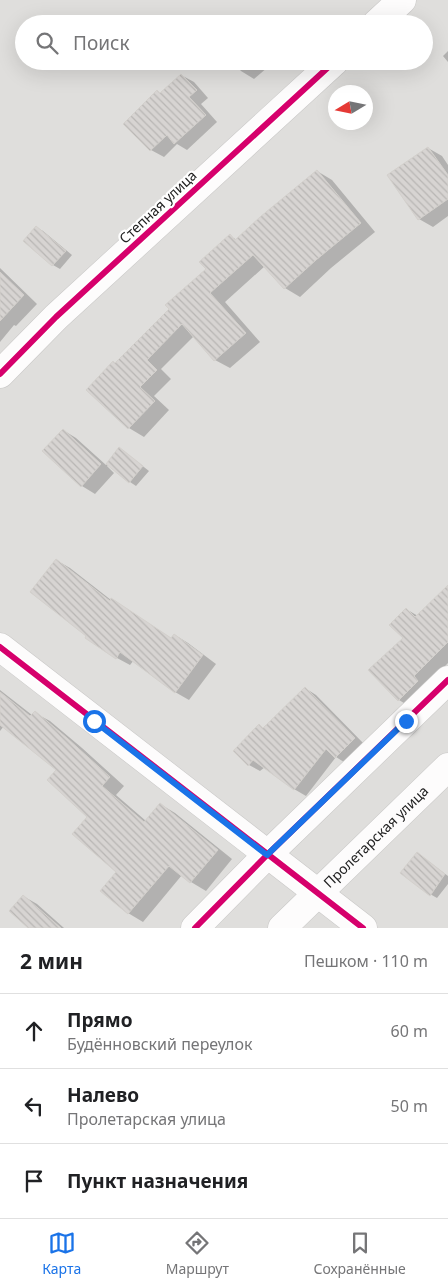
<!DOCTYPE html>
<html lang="ru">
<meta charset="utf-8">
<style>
body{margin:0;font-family:"Noto Sans",sans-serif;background:#f2f2f2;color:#202124}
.compass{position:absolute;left:328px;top:85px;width:45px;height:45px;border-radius:50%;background:#fff;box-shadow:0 5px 20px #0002;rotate:260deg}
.stop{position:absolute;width:15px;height:15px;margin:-11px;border:4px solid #1a73e8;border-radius:50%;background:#fff}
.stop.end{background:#1a73e8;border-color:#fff;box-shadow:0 1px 5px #0008}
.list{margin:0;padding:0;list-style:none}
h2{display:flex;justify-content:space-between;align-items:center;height:65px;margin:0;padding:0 20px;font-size:21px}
h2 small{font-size:16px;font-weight:400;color:#757577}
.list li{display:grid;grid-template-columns:32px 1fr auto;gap:15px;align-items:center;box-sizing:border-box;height:75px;padding:0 20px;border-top:1px solid #e0e0e0}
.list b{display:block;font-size:19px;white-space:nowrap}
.list p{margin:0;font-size:16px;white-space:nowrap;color:#757577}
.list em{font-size:16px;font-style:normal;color:#757577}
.icon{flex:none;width:28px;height:28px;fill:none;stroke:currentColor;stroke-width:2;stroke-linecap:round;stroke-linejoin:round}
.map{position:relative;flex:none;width:448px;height:928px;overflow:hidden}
.search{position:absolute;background:#fff;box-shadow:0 5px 20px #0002;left:15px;right:15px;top:15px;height:55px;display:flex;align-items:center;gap:12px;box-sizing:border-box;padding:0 18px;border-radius:28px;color:#757577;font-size:19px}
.sheet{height:290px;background:#fff}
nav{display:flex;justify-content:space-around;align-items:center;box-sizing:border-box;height:70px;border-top:1px solid #e0e0e0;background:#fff;font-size:14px;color:#757577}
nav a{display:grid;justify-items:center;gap:2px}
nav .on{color:#1a73e8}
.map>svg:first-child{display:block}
.residential{fill:#dfdedc;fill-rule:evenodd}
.shadow{fill:#0003}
.building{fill:url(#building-back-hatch);stroke:#d3d0cc}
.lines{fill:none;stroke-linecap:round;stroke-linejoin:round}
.minor-casing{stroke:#c9c8c7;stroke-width:29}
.minor{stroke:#fdfcfc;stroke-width:28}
.cycleway-casing{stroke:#fff;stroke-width:9}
.cycleway{stroke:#d6006c;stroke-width:6}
.route{stroke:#1a73e8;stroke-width:6}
.labels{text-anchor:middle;stroke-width:4.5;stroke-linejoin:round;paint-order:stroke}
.street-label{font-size:14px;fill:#222;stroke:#fff}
</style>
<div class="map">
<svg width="448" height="928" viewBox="0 0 448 928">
<defs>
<pattern id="building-back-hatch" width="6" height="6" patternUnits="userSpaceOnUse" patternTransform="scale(1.25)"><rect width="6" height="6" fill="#d7d4d2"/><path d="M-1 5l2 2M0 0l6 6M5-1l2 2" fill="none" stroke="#b8b6b4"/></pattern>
</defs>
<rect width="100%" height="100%" fill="#f0eeeb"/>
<!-- residential -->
<path class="residential" d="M0,0H448V928H0ZM24,24H424V61H24ZM336,92H366V122H336Z"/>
<!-- shadow -->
<path class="shadow" d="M448,51V62L443,56Z
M232,61H263L268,67L254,79L241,71Z
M181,75L194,82L208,98L201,104L217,122L187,150L177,144L164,157L151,150L125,124L158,92L161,94Z
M428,148L442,156L448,165V216L433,227L419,219Z
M317,171L332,180L375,232L331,268L300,297L285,288L265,266L225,302L260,342L230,368L215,360L194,336L161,369L171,379L154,396L169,410L144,437L129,428L88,389L115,364L208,270L230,236L237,240Z
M36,227L43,231L72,255L60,269L53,265Z
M0,268L37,304L16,326L14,325L0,342Z
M63,430L76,438L106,465L120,449L126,453L149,471L136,486L130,482L109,465L107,466L114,473L95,494L82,486Z
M56,560L70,568L111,600L172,639L175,635L188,643L216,664L189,700L175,692L134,660L130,665L117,658L87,636Z
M448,600V663L427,685L412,708L399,700L406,609L418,616Z
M305,688L316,695L366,746L347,764L336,757L306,796L294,789L265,767L260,771L249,765L259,726L264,729Z
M0,690L32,715L35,713L50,721L82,748L124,786L116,795L146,821L160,804L175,813L232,859L206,891L191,882L182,875L143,922L128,913L117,871L89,817L57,770L4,726L0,731Z
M424,858L448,876V884L437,898L430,894Z
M23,896L37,904L64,928H30L10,911Z"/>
<!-- building -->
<path class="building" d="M181,74L197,90L189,97L206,115L174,144L167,135L150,151L123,124L157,90L160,93Z
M428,147L448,175V199L418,220L387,175Z
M317,170L361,223L316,260L284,289L253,255L210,293L246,333L214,361L182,324L147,360L157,370L140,387L155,401L128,429L86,390L113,361L115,363L169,309L165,305L206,269L199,262L230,234L235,240L260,217Z
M36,226L66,251L52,266L23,241Z
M0,272L24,295L0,321Z
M63,429L101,464L81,487L42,451Z
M119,447L143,466L129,483L106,464Z
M56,559L110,601L111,598L171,638L174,634L203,655L175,693L120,652L116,659L85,638L86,636L30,592Z
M448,585V642L414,676L418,681L398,701L368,670L403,638L389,625L406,608L415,617Z
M305,687L355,738L335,758L326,749L294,790L253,760L248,766L233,751L259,724L263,728Z
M0,692L30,716L35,711L67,738L110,777L102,786L144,822L160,803L218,850L190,883L169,866L128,914L100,891L116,872L72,834L87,817L47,780L56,770L0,725Z
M417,852L445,874L430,896L400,873Z
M23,895L61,928H28L9,911Z"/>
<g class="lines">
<!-- minor casing -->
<g class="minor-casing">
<g id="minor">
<path d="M376,24L402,0"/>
<path d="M0,374L56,317L335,61"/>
<path d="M0,647L363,928"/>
<path d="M195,928L267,855L448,680"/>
<path id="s1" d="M282,928L448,767"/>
</g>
</g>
<!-- minor -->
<use href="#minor" class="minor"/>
<!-- cycleway casing -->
<g class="cycleway-casing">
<path id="cycleway" d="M0,374L56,317L335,61
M0,647L363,928
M195,928L267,855L448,680"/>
</g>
<!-- cycleway -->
<use href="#cycleway" class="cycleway"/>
</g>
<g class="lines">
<!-- route -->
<path class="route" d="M94,721L267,855L406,721"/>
</g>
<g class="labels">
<!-- street labels -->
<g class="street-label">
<text transform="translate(158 207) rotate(-43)" y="5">Степная улица</text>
<text dy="5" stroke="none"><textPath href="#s1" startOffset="131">Пролетарская улица</textPath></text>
</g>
</g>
</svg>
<svg class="compass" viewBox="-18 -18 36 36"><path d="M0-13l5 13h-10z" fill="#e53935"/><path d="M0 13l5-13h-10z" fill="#757577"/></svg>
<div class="stop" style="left:94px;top:721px"></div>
<div class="stop end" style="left:406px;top:721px"></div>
<div class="search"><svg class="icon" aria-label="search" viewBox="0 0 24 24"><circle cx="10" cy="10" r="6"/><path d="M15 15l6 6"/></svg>Поиск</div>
</div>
<section class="sheet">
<h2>2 мин<small>Пешком · 110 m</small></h2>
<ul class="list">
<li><svg class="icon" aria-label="ahead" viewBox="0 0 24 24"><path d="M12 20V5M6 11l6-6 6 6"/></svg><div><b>Прямо</b><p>Будённовский переулок</p></div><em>60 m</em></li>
<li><svg class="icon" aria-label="left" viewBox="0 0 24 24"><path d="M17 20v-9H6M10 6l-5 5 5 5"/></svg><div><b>Налево</b><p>Пролетарская улица</p></div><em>50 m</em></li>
<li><svg class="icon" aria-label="arrive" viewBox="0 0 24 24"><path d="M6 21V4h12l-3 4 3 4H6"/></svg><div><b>Пункт назначения</b></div></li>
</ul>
</section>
<nav>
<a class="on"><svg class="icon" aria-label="map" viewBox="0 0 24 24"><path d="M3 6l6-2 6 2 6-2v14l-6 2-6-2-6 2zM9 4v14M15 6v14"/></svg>Карта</a>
<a><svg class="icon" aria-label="directions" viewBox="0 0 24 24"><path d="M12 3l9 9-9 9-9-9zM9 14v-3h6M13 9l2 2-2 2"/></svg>Маршрут</a>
<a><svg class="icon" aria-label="saved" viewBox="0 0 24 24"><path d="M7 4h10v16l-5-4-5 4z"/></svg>Сохранённые</a>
</nav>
